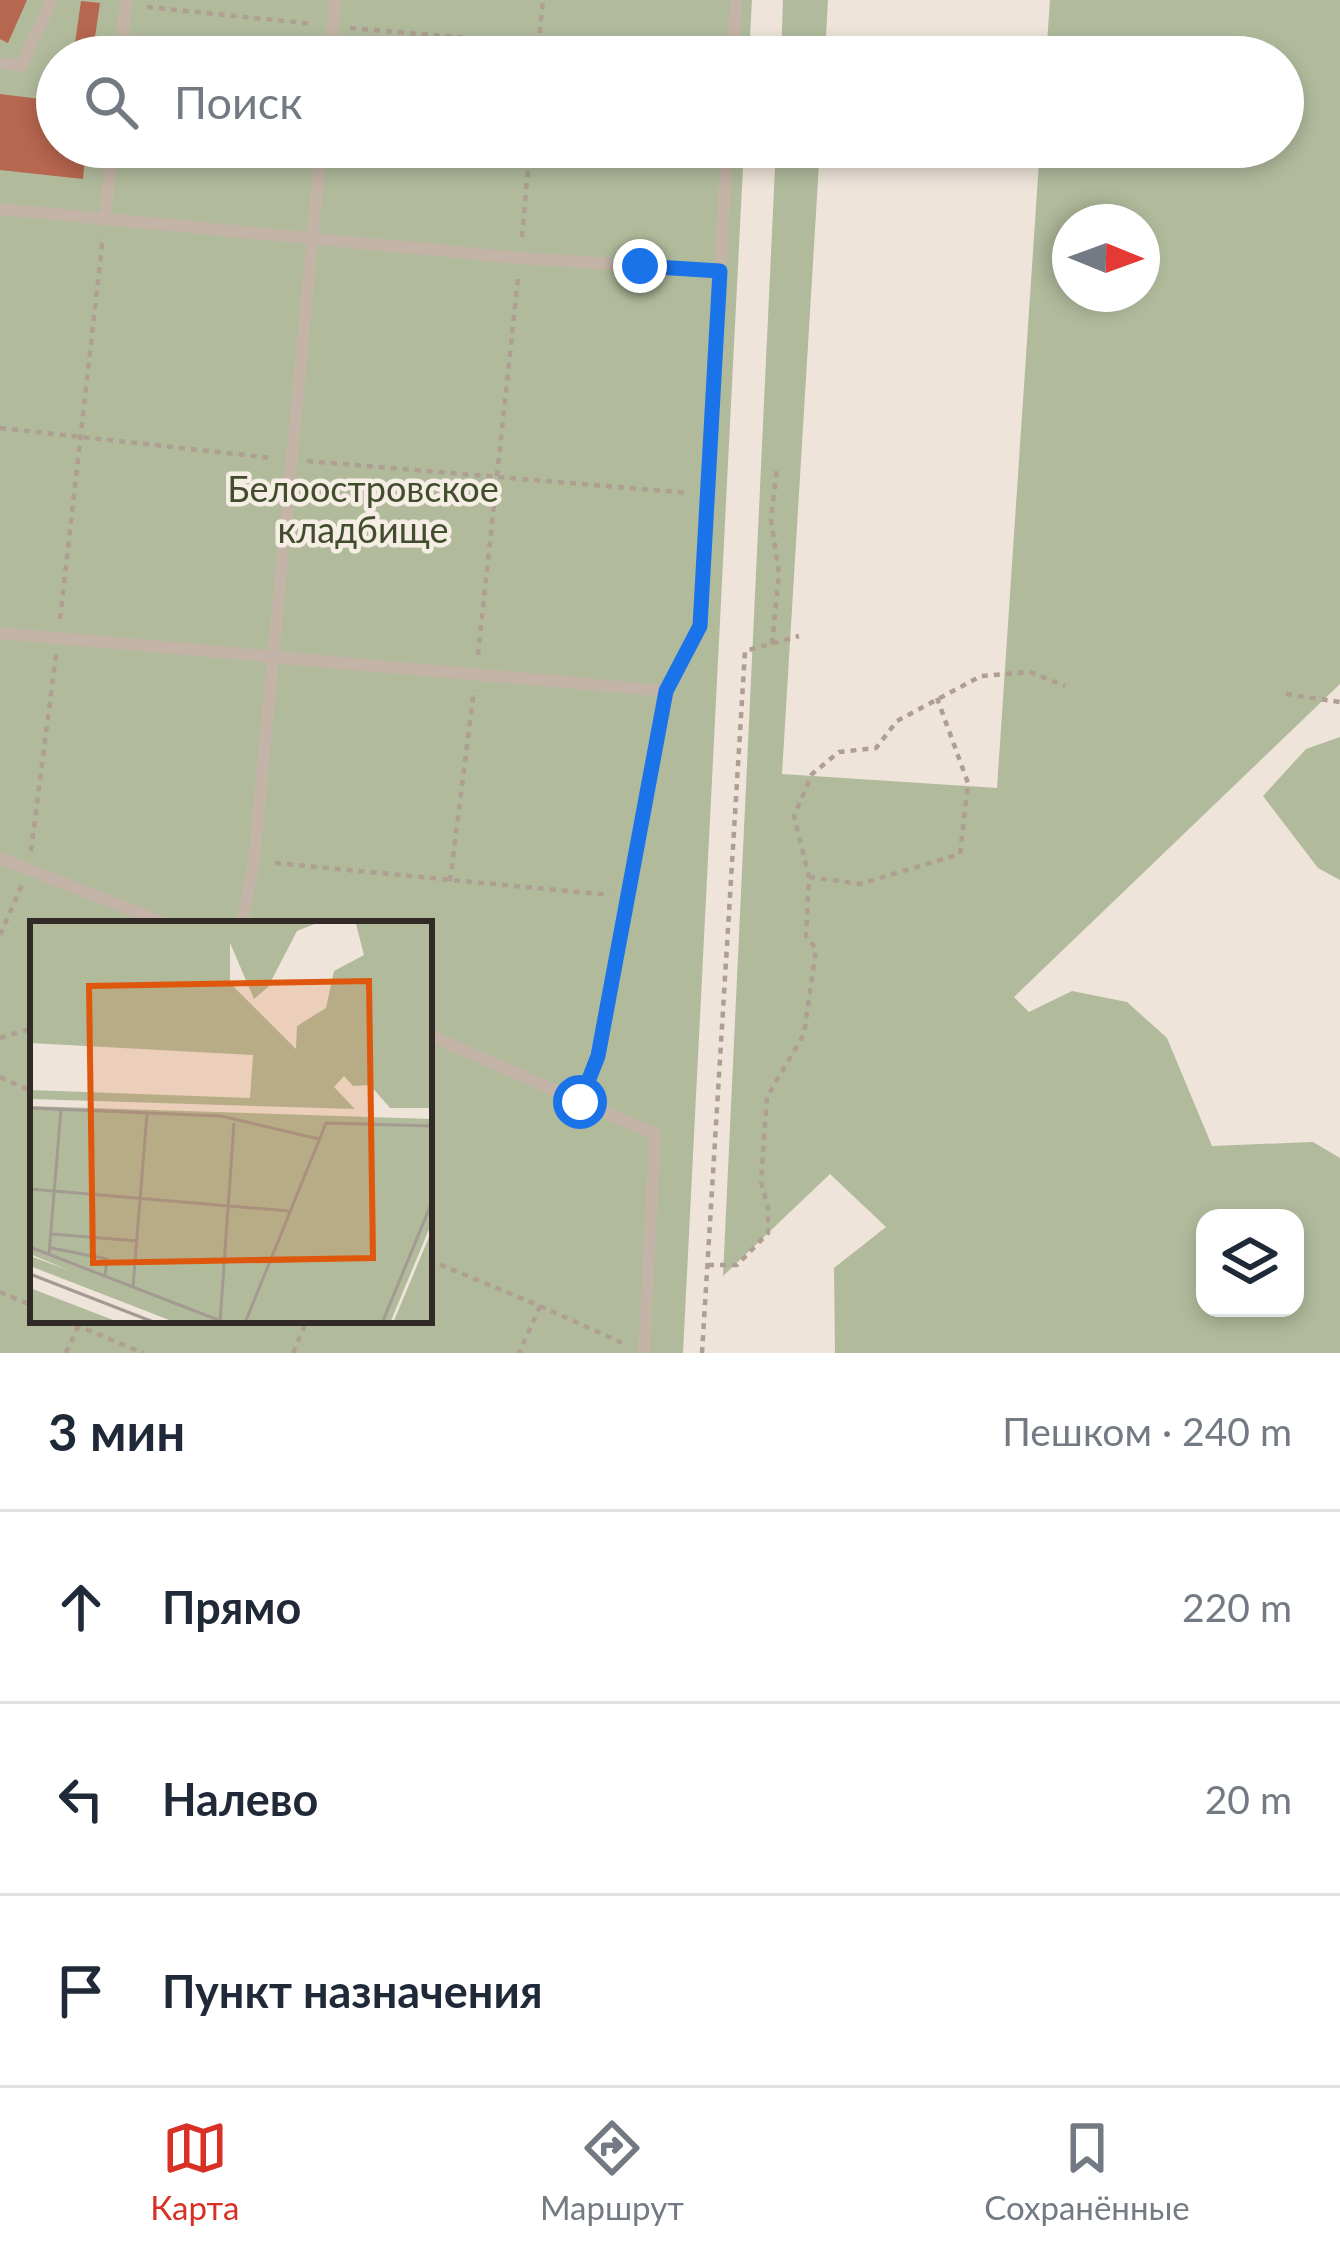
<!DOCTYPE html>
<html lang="ru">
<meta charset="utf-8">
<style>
body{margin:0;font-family:Lato,sans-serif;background:#f6f6f7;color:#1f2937}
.controls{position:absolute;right:36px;bottom:36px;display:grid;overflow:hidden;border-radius:24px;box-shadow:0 6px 18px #0003}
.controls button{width:108px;height:108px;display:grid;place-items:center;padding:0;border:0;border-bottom:3px solid #e0e1e3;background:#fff;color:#1f2937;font:60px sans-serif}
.compass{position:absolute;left:1052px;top:204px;width:108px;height:108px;border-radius:50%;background:#fff;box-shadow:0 6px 18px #0003;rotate:91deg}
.stop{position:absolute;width:36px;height:36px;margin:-27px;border:9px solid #1a73e8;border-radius:50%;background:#fff}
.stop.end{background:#1a73e8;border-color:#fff;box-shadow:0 3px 12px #0008}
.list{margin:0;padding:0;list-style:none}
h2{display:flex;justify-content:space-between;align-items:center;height:156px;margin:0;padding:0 48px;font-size:51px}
h2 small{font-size:39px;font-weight:400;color:#747a83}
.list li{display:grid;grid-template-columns:78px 1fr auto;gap:36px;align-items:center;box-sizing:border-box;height:192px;padding:0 48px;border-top:3px solid #e0e1e3}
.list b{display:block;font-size:45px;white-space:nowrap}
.list em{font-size:39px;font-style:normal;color:#747a83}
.icon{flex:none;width:66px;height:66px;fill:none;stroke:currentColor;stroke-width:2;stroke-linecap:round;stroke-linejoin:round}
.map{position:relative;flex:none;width:1340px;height:1353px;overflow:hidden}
.search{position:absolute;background:#fff;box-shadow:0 6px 18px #0003;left:36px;right:36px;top:36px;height:132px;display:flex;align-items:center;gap:30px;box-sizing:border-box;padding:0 42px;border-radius:66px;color:#747a83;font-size:45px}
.sheet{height:732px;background:#fff}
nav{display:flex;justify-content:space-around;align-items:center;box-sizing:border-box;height:168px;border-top:3px solid #e0e1e3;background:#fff;font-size:33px;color:#747a83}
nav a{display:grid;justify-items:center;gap:6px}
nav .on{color:#d93025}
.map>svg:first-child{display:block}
.green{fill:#b1bb9c;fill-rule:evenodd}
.building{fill:#b7664f}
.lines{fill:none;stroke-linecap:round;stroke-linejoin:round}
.path{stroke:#af9e92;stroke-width:4.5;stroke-dasharray:6 6;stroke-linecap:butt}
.service{stroke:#c4b4a7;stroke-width:12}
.route{stroke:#1a73e8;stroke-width:15}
.labels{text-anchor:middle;stroke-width:9;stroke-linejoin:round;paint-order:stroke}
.park-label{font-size:36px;fill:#424d2e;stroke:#f6eee5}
.inset-road{fill:none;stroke:#a39a92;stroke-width:3}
.view{fill:#df570d;fill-opacity:0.15;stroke:#df570d;stroke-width:6}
.inset-edge{fill:none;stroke:#322a27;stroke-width:6}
</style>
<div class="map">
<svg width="1340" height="1353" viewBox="0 0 1340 1353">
<rect width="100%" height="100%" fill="#eee4da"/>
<!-- green -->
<path class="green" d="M0,0H752L749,57H57V147H744L683,1353H0ZM33,924H429V1320H33Z
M783,0H828L825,57H781Z
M1050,0H1340V684L1014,997L1029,1012L1072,991L1127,1002L1167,1038L1212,1146L1313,1142L1340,1158V1353H835L834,1268L886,1227L830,1174L723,1276L776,147H820L782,774L997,788L1040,147H1283V57H1046ZM1142,222V294H1070V222ZM1295,1218V1308H1205V1218Z
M1340,737V880L1318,868L1263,796L1306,749Z"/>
<!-- building -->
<path class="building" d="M0,0H27L8,43L0,39Z
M81,1L100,3L92,57H73Z
M0,94L57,101V147H86L83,179L0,170Z"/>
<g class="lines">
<!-- path -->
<path class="path" d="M147,7L314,24
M350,28L539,44L715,53
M537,57L543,0
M522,237L530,147
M0,428L272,458
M307,461L690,493
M60,619L103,237
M772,644L779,574L771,520L777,467
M478,655L518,278
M1286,694L1340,702
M31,851L56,654
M275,863L610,895
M809,877L860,884L960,854L968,783L937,698
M450,881L474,690
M0,935L22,885
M0,1038L33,1028
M0,1077L33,1092
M429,1260L540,1306L519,1353
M708,1265H737L768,1233V1207L761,1182L767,1097L804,1034L816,949L806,936L809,877L794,816L812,774L839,752L876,748L897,721L981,676L1030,672L1065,686
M0,1292L33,1306
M540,1306L627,1345
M64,1320L143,1353
M66,1353L81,1320
M293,1353L307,1320
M702,1353L745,651L799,636"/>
<!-- service -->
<path class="service" d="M121,57L126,0
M330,57L335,0
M733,57L736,0
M0,63L21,66L52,0
M0,209L520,258L720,271
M105,219L112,147
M0,633L666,691
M0,858L167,924
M242,924L254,861L321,147
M429,1035L655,1134L644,1353
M579,1102L598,1056L666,691L700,626L727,147"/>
</g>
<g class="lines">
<!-- route -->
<path class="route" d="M580,1102L598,1056L666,691L700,626L720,271L640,266"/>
</g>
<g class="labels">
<!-- park labels -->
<g class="park-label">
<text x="363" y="502">Белоостровское<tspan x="363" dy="41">кладбище</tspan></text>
</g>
</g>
<!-- overview -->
<g transform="translate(30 921)">
<rect width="402" height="402" fill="#eee4da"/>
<path d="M0,0H402V187H360L340,164L323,165L314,155L304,166L325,188L0,178V169L220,177L223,134L0,122ZM292,0L326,3L334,34L304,50L296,87L267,105L266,128L200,62V22L224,78L238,66L267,10ZM0,185L402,198V301L360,402H147L0,345V335L38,349L0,333ZM402,309V402H363ZM0,367L91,402H0Z" fill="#b1bb9c" fill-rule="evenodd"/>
<path class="inset-road" d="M0,187L191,195L289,218M0,268L259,290M22,313L108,320M0,326L196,402M21,327L77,338L75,355M19,333L31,188M0,353L126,402M103,366L117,192M190,401L204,202M215,402L296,202L402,205M352,402L402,281"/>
<path class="view" d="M339,60L343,337L63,342L59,65Z"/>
<rect width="402" height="402" class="inset-edge"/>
</g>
</svg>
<div class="controls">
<button><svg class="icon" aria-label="layers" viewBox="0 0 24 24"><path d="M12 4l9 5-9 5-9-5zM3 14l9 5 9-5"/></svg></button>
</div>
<svg class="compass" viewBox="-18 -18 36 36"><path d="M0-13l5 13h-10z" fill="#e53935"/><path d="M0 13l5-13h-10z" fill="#747a83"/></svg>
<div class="stop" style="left:580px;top:1102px"></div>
<div class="stop end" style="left:640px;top:266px"></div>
<div class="search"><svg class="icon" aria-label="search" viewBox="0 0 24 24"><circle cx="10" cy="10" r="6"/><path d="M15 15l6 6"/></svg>Поиск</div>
</div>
<section class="sheet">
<h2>3 мин<small>Пешком · 240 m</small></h2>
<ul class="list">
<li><svg class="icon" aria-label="ahead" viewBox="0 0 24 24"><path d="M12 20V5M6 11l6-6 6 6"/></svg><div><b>Прямо</b></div><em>220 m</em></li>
<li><svg class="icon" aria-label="left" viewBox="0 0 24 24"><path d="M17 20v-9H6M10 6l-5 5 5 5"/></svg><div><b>Налево</b></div><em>20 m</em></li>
<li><svg class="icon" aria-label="arrive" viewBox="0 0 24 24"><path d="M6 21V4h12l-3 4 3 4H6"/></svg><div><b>Пункт назначения</b></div></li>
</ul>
</section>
<nav>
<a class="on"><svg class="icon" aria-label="map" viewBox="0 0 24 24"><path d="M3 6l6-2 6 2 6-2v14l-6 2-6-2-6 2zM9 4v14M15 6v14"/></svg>Карта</a>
<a><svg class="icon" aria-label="directions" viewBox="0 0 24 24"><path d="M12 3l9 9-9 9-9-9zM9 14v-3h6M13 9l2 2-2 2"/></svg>Маршрут</a>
<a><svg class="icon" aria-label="saved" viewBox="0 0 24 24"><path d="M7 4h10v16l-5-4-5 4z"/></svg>Сохранённые</a>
</nav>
